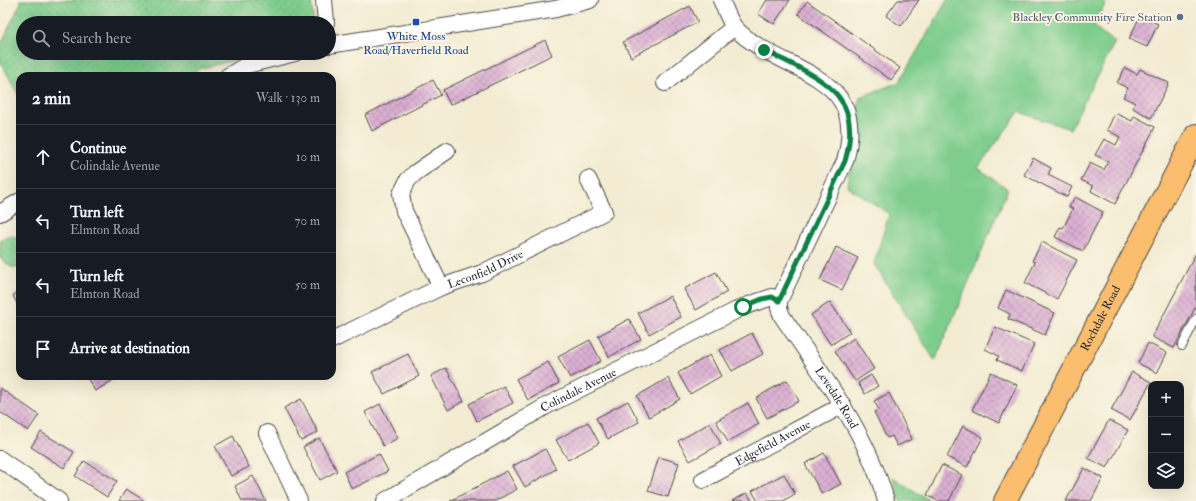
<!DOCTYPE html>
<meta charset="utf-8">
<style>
body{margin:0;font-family:"IM FELL Double Pica",serif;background:#20242c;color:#f1f3f6}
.controls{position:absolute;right:12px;bottom:12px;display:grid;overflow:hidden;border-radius:8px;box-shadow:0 4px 16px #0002}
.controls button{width:36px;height:36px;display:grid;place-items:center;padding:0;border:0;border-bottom:1px solid #363941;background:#171b24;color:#f1f3f6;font:20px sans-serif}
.stop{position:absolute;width:12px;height:12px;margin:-9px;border:3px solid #0b8043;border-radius:50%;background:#fff}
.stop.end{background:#0b8043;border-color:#fff;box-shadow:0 1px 4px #0008}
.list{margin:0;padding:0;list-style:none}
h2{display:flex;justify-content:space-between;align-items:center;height:52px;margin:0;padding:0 16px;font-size:17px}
h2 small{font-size:13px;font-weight:400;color:#9ea1a6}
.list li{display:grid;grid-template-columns:26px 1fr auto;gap:12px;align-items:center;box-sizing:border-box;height:64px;padding:0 16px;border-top:1px solid #363941}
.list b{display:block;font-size:15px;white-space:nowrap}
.list p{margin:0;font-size:13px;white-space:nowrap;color:#9ea1a6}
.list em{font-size:13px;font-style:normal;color:#9ea1a6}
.icon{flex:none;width:22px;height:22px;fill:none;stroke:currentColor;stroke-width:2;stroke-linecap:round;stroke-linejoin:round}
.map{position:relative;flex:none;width:1196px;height:501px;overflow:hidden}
.search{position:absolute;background:#171b24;box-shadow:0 4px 16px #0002;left:16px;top:16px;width:320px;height:44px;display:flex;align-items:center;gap:10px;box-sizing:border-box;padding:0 14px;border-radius:22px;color:#9ea1a6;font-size:15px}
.panel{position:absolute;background:#171b24;box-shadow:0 4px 16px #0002;left:16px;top:72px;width:320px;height:308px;border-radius:12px}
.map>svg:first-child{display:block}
.grass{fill:url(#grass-dots);stroke:#547c5c}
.park{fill:#7ecd8d;stroke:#547c5c}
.building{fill:url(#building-cross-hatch)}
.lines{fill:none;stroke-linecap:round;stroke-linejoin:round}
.service-casing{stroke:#494844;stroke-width:10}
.minor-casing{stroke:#494844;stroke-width:18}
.primary-casing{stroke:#494844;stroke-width:24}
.service{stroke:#fff;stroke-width:8}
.minor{stroke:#fff;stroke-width:16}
.primary{stroke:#fbbd6e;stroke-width:22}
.route{stroke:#0b8043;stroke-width:5}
.service-dot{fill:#5c6f8a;stroke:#fcf5e5;stroke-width:1.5}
.transit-dot{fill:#1a4fb4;stroke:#fcf5e5;stroke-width:1.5}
.labels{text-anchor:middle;stroke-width:3.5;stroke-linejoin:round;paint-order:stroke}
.service-label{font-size:12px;fill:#4e5e75;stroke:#fcf5e5;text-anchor:end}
.transit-label{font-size:12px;fill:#164399;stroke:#fcf5e5}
.street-label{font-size:12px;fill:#2b2b2b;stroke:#fcf5e5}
</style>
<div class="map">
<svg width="1196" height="501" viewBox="0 0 1196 501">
<defs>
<pattern id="grass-dots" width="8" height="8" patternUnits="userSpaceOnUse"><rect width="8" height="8" fill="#7ecd8d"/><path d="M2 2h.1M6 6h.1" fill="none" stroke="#6db07a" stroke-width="1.8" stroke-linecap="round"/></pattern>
<pattern id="building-cross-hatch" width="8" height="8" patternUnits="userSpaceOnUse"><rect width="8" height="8" fill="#dbb0d4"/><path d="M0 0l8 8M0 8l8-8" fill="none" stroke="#b28fac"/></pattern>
</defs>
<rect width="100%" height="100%" fill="#fcf5e5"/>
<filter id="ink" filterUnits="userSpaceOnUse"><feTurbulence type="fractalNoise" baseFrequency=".025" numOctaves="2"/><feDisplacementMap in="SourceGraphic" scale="8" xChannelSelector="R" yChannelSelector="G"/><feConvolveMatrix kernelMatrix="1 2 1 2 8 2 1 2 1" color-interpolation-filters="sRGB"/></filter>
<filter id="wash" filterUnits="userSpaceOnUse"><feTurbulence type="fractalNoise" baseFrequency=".012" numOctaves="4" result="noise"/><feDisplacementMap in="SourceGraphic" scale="16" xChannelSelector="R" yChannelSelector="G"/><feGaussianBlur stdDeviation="0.9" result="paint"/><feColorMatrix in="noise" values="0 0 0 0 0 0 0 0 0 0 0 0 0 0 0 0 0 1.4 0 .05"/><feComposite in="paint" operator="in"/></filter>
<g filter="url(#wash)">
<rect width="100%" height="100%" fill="#f3ecd3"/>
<!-- grass -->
<path class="grass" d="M19,0H311L314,23H23V53H263L199,69L189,76H20V98L0,61V46L21,2Z
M7,236L20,237V268L11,267L0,258V240Z
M893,477L930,501H900Z"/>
<!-- park -->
<path class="park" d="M947,0H1107L1094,27L1115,42L1070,129L1019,112L978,168L1008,189L935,361L874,264L889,214L847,186L860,97L899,82Z"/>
<g id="blocks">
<!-- building -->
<path class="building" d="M767,0H790L774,24L758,14Z
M898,0H919L901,26L886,16Z
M807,1L900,68L891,80L798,14Z
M690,6L698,22L631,57L623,42Z
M1140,16L1158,24L1147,47L1129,39Z
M545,40L552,55L450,105L443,90Z
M1125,68L1137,74L1140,69L1169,83L1151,118L1133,108L1135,103L1123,97L1128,88L1117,83Z
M433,80L441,95L372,131L365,115Z
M1115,113L1132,121L1134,116L1155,127L1115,204L1091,191L1093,186L1081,180L1090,163L1104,170L1108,161L1095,155L1104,139L1116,145L1120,137L1107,130Z
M1033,158L1051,168L1048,175L1072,187L1067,197L1024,175Z
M1075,197L1103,212L1083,251L1055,237L1060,227L1063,228L1073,209L1069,207Z
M1042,242L1077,260L1057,299L1025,283L1035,262L1032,261Z
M836,247L858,258L842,290L820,280Z
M1196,253V306L1174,348L1152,337Z
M716,272L727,292L696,310L684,289Z
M20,290V309L13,296Z
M1006,290L1055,313L1045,335L1008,319L1010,314L998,308Z
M670,296L681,317L649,334L638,313Z
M830,302L850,332L831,345L811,315Z
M629,319L641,339L609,357L598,336Z
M995,327L1034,344L1022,371L997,360L999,356L985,349Z
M752,333L763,354L732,371L720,350Z
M854,338L874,369L855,381L835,351Z
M590,340L601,361L570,378L558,357Z
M1148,343L1167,353L1157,373L1138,363Z
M408,354L419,376L384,394L372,372Z
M710,355L721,376L690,394L678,373Z
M548,362L559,383L528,400L516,379Z
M446,368L464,401L448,410L431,376Z
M991,372L1017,385L999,423L972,410Z
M1132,372L1151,382L1130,420L1111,410Z
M871,375L878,386L865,394L858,383Z
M86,376H120L95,391Z
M668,378L680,399L649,417L637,396Z
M787,380L799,401L767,418L756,398Z
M504,386L513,403L477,421L469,404Z
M0,388L39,415L28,431L0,412Z
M889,393L912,439L897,446L892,436L887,438L874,412L879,410L874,401Z
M301,399L318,432L301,441L284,408Z
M628,401L639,422L608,439L596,418Z
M748,403L759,424L728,442L716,421Z
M380,404L398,438L383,446L365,412Z
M1109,420L1128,430L1107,468L1088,458Z
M588,422L599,443L568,460L556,440Z
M710,423L721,444L690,461L678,441Z
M963,426L983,437L967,467L947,457Z
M41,432L74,452L64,468L31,447Z
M233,436L249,467L231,476L215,446Z
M319,438L337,471L320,480L303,447Z
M545,449L556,469L525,487L513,466Z
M824,453L841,484L822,494L805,464Z
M379,454L388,471L352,489L344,472Z
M659,457L679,463L668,497L648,491Z
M84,461L117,481L107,497L75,476Z
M942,465L962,475L949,501H938L927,495Z
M1084,468L1103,478L1091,501H1066Z
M507,471L517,489L495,501H450Z
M784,474L795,494L783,501H758L752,491Z
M253,476L266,501H242L235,486Z
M126,489L145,501H119Z
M747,493L752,501H732Z"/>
</g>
</g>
<g filter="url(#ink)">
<use href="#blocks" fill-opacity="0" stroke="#494844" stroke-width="1"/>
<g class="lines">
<!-- service casing -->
<g class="service-casing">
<path id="service" d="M1182,346L1196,319"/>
</g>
<!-- minor casing -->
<g class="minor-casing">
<g id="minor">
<path d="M324,0L326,23"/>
<path id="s1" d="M721,0C725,8 729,21 735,28C781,75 871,70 845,161L779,301V308L782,316C822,375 867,432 886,501"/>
<path d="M329,45L556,9L590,0"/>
<path d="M228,76L247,65L295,53"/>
<path d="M665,83L734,27"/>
<path d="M0,213L20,201"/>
<path d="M441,287L404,211L401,194L408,180L415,173L447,151"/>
<path id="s2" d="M332,340L441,287L482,273L604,212L588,179"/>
<path d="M267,433L299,501"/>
<path d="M0,459L59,501"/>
<path id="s3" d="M703,480L843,405"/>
<path id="s4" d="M385,501L548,405L743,307L772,297L779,301"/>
</g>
</g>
<!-- primary casing -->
<g class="primary-casing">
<g id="primary">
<path id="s5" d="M1005,501L1196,135"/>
</g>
</g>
<!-- service -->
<use href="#service" class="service"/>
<!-- minor -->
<use href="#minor" class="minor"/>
<!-- primary -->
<use href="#primary" class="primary"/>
</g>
</g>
<g class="lines" filter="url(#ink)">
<!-- route -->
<path class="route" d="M743,307L762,299L772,297L779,301L845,161C866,90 815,77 764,50"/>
</g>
<!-- markers -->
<circle class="service-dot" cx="1180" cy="17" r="4"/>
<rect class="transit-dot" x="412" y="18" width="8" height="8" rx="2"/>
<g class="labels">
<!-- service labels -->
<g class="service-label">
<text x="1172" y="21">Blackley Community Fire Station</text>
</g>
<!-- transit labels -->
<g class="transit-label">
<text x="416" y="40">White Moss<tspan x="416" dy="14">Road/Haverfield Road</tspan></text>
</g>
<!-- street labels -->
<g class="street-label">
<text dy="4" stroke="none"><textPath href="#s2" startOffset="169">Leconfield Drive</textPath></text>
<text dy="4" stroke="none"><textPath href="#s5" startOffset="206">Rochdale Road</textPath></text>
<text dy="4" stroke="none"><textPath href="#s4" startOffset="223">Colindale Avenue</textPath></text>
<text dy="4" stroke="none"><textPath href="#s1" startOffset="492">Levedale Road</textPath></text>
<text dy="4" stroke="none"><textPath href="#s3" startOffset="79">Edgefield Avenue</textPath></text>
</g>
</g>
</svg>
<div class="controls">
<button>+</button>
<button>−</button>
<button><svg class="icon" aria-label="layers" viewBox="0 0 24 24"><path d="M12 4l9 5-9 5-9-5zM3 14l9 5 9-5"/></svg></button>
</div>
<div class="stop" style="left:743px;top:307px"></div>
<div class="stop end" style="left:764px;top:50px"></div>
<div class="search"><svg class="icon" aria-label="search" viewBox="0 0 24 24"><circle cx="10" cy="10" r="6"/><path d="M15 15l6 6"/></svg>Search here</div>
<section class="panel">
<h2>2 min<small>Walk · 130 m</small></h2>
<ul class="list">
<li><svg class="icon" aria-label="ahead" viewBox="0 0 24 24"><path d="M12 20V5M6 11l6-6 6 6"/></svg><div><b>Continue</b><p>Colindale Avenue</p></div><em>10 m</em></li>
<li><svg class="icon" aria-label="left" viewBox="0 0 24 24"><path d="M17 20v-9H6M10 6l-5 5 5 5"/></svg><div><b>Turn left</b><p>Elmton Road</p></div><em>70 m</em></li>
<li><svg class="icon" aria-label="left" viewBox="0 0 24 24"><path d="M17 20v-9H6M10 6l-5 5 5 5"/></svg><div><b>Turn left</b><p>Elmton Road</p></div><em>50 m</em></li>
<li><svg class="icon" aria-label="arrive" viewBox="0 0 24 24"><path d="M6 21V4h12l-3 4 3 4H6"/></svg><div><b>Arrive at destination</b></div></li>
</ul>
</section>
</div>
